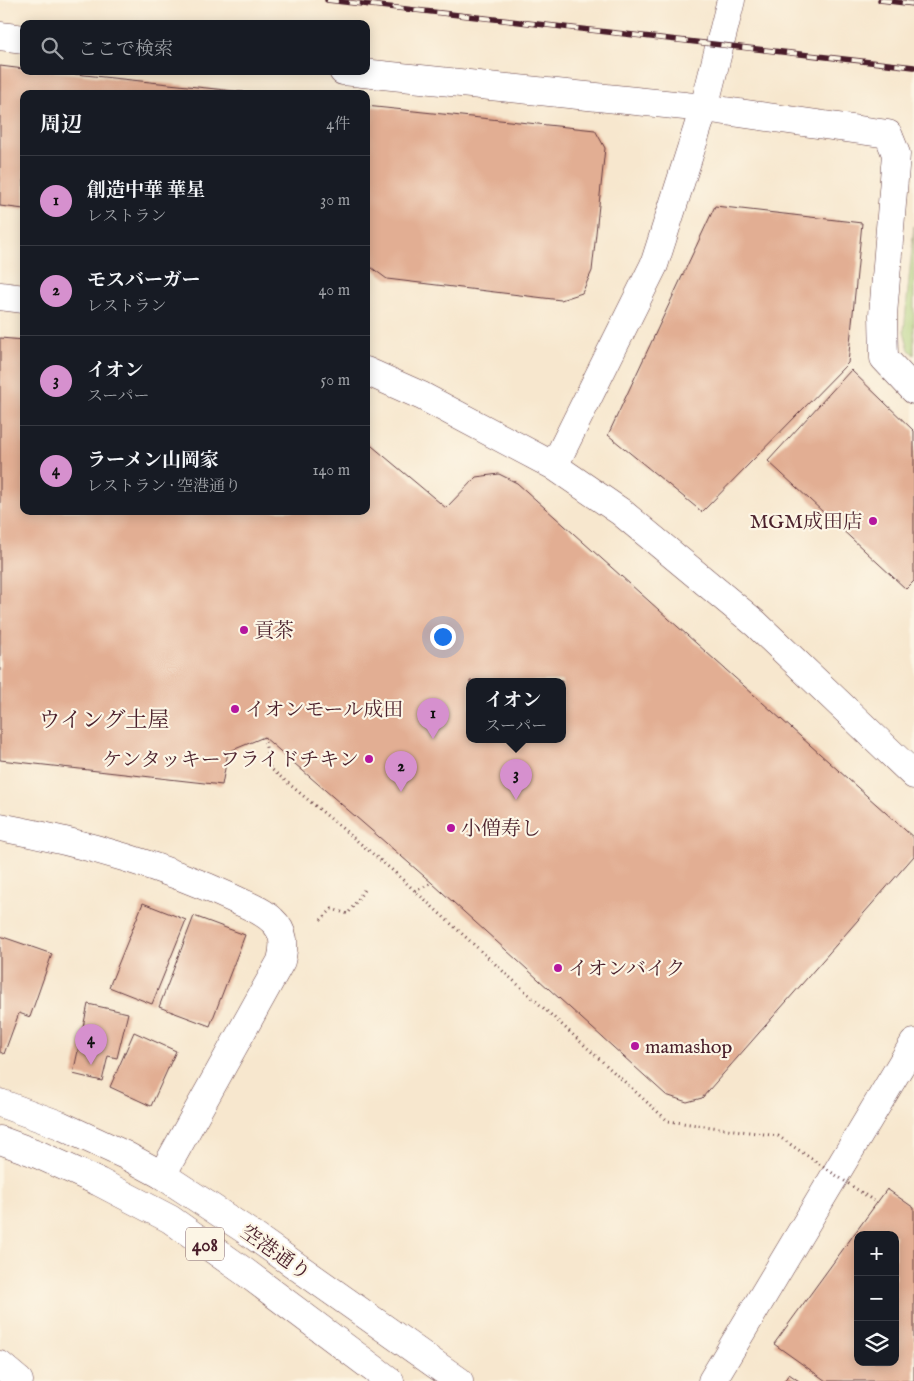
<!DOCTYPE html>
<html lang="ja">
<meta charset="utf-8">
<style>
body{margin:0;font-family:"IM FELL English","Noto Serif JP",serif;background:#242831;color:#f1f3f6}
.controls{position:absolute;right:15px;bottom:15px;display:grid;overflow:hidden;border-radius:10px;box-shadow:0 2px 12px #0003}
.controls button{width:45px;height:45px;display:grid;place-items:center;padding:0;border:0;border-bottom:1px solid #363941;background:#171b24;color:#f1f3f6;font:25px sans-serif}
.you{position:absolute;left:442px;top:636px;width:18px;height:18px;margin:-12px;border:4px solid #fff;border-radius:50%;background:#1a73e8;box-shadow:0 0 0 8px #1a73e833}
.badge{display:grid;place-items:center;width:32px;height:32px;border-radius:50%;background:#d690ce;color:#111;font-size:16px;font-weight:700}
.pin{position:absolute;translate:-50% -41px;filter:drop-shadow(0 1px 2px #0008)}
.pin::after{content:'';position:absolute;top:26px;width:18px;height:15px;background:inherit;clip-path:polygon(0 0,100% 0,50% 100%)}
.popup{position:absolute;left:466px;top:678px;width:100px;height:65px;box-sizing:border-box;display:grid;place-content:center;border-radius:10px;background:#171b24;filter:drop-shadow(0 1px 4px #0005);font-size:16px;white-space:nowrap;color:#9ea1a6}
.popup b{font-size:19px;color:#f1f3f6}
.popup::after{content:'';position:absolute;left:50%;top:100%;margin-left:-10px;border:10px solid transparent;border-top-color:#171b24}
.list{margin:0;padding:0;list-style:none}
h2{display:flex;justify-content:space-between;align-items:center;height:65px;margin:0;padding:0 20px;font-size:21px}
h2 small{font-size:16px;font-weight:400;color:#9ea1a6}
.list li{display:grid;grid-template-columns:32px 1fr auto;gap:15px;align-items:center;box-sizing:border-box;height:90px;padding:0 20px;border-top:1px solid #363941}
.list b{display:block;font-size:19px;white-space:nowrap}
.list p{margin:0;font-size:16px;white-space:nowrap;color:#9ea1a6}
.list em{font-size:16px;font-style:normal;color:#9ea1a6}
.icon{flex:none;width:28px;height:28px;fill:none;stroke:currentColor;stroke-width:2;stroke-linecap:round;stroke-linejoin:round}
.map{position:relative;flex:none;width:914px;height:1381px;overflow:hidden}
.search{position:absolute;background:#171b24;box-shadow:0 2px 12px #0003;left:20px;top:20px;width:350px;height:55px;display:flex;align-items:center;gap:12px;box-sizing:border-box;padding:0 18px;border-radius:10px;color:#9ea1a6;font-size:19px}
.panel{position:absolute;background:#171b24;box-shadow:0 2px 12px #0003;left:20px;top:90px;width:350px;height:425px;border-radius:10px}
.map>svg:first-child{display:block}
.green{fill:#aace78;stroke:#7a7652}
.building{fill:#e2ae93;fill-rule:evenodd}
.lines{fill:none;stroke-linecap:round;stroke-linejoin:round}
.street-casing{stroke:#643d43;stroke-width:29}
.secondary-casing{stroke:#643d43;stroke-width:29}
.highway-casing{stroke:#643d43;stroke-width:29}
.path{stroke:#643d43;stroke-width:3;stroke-dasharray:1 4;stroke-linecap:butt}
.street{stroke:#fff;stroke-width:28}
.secondary{stroke:#fff;stroke-width:28}
.highway{stroke:#fff;stroke-width:28}
.rail-casing{stroke:#4a1f2b;stroke-width:5.5}
.rail{stroke:#fcf5e5;stroke-width:4;stroke-dasharray:11;stroke-linecap:butt}
.path-bridge{stroke:#643d43;stroke-width:3;stroke-dasharray:1 4;stroke-linecap:butt}
.poi-dot{fill:#b5179e;stroke:#fcf5e5;stroke-width:2}
.labels{text-anchor:middle;stroke-width:4.5;stroke-linejoin:round;paint-order:stroke}
.shield{fill:#fcf5e5;stroke:#7f5f63;stroke-width:1}
.shield-label{font-size:19px;font-weight:bold;fill:#4a1f2b}
.poi-label{font-size:20px;fill:#4a1f2b;stroke:#fcf5e5;text-anchor:start}
.street-label{font-size:20px;fill:#4a1f2b;stroke:#fcf5e5}
.quarter-label{font-size:22px;fill:#4a1f2b;stroke:#fcf5e5}
</style>
<div class="map">
<svg width="914" height="1381" viewBox="0 0 914 1381">
<rect width="100%" height="100%" fill="#fcf5e5"/>
<filter id="ink" filterUnits="userSpaceOnUse"><feTurbulence type="fractalNoise" baseFrequency=".02" numOctaves="2"/><feDisplacementMap in="SourceGraphic" scale="10" xChannelSelector="R" yChannelSelector="G"/><feConvolveMatrix kernelMatrix="1 2 1 2 8 2 1 2 1" color-interpolation-filters="sRGB"/></filter>
<filter id="wash" filterUnits="userSpaceOnUse"><feTurbulence type="fractalNoise" baseFrequency=".0096" numOctaves="4" result="noise"/><feDisplacementMap in="SourceGraphic" scale="20" xChannelSelector="R" yChannelSelector="G"/><feGaussianBlur stdDeviation="1.12" result="paint"/><feColorMatrix in="noise" values="0 0 0 0 0 0 0 0 0 0 0 0 0 0 0 0 0 1.4 0 .05"/><feComposite in="paint" operator="in"/></filter>
<g filter="url(#wash)">
<rect width="100%" height="100%" fill="#f7e7ce"/>
<!-- green -->
<path class="green" d="M914,226V355L909,350L904,331Z"/>
<g id="blocks">
<!-- building -->
<path class="building" d="M0,66L24,69V71H47L244,92V94H24V209L0,206Z
M366,106L595,130L605,148L592,271L582,293L561,300L387,279L368,265L366,246Z
M715,206L862,223L848,363L702,512L608,435Z
M0,338L24,340V511H366V441L446,508L476,477L499,474L517,483L914,838V856L702,1098L687,1102L666,1095L432,883L264,737L228,752L222,785L0,760ZM470,681H562V739H470Z
M851,370L914,431V581L906,589L768,461Z
M143,903L186,920L152,1004L109,987Z
M194,916L245,935L210,1026L159,1007Z
M0,936L52,954L30,1017L19,1013L4,1054L0,1052Z
M88,1004L128,1013L117,1058L108,1056L102,1081L73,1074Z
M134,1032L176,1051L151,1106L110,1087Z
M887,1189L914,1208V1381H826L774,1344ZM858,1235H895V1362H858Z
M789,1374L799,1381H784Z"/>
</g>
</g>
<g filter="url(#ink)">
<use href="#blocks" fill-opacity="0" stroke="#643d43" stroke-width="1"/>
<g class="lines">
<!-- street casing -->
<g class="street-casing">
<path id="street" d="M0,36L24,39
M343,71L704,108L888,134L896,154L883,315L884,358L914,390
M0,1365L19,1381"/>
</g>
<!-- secondary casing -->
<g class="secondary-casing">
<path id="secondary" d="M0,296L24,299
M366,371L422,396L554,466L621,512L756,624L914,775
M554,466L654,265L704,108L731,0
M0,827C79,842 159,864 232,898C244,904 262,910 272,920C285,932 285,945 281,961L162,1175
M712,1381L914,1043"/>
</g>
<!-- highway casing -->
<g class="highway-casing">
<path id="highway" d="M0,1103L60,1125L125,1155L162,1175L244,1229L459,1381
M0,1140L35,1153L99,1182L170,1219L245,1272L390,1381"/>
</g>
<!-- path -->
<path class="path" d="M264,737L270,768L392,870L650,1105
M415,891L432,883
M321,920L332,909L348,914L366,887"/>
<!-- street -->
<use href="#street" class="street"/>
<!-- secondary -->
<use href="#secondary" class="secondary"/>
<!-- highway -->
<use href="#highway" class="highway"/>
<!-- rail casing -->
<g class="rail-casing">
<path id="rail" d="M327,0L914,67
M880,0L914,4"/>
</g>
<!-- rail -->
<use href="#rail" class="rail"/>
<!-- path-bridge -->
<path class="path-bridge" d="M650,1105L668,1121L778,1136L877,1203"/>
</g>
</g>
<!-- markers -->
<g class="poi-dot">
<circle cx="873" cy="521" r="5"/>
<circle cx="244" cy="630" r="5"/>
<circle cx="235" cy="709" r="5"/>
<circle cx="369" cy="759" r="5"/>
<circle cx="451" cy="828" r="5"/>
<circle cx="558" cy="968" r="5"/>
<circle cx="635" cy="1046" r="5"/>
</g>
<g class="labels">
<!-- shield labels -->
<rect class="shield" x="186" y="1227.5" width="38" height="33" rx="4"/>
<g class="shield-label">
<text x="205" y="1251">408</text>
</g>
<!-- poi labels -->
<g class="poi-label">
<text x="863" y="528" text-anchor="end">MGM成田店</text>
<text x="254" y="637">貢茶</text>
<text x="245" y="716">イオンモール成田</text>
<text x="359" y="766" text-anchor="end">ケンタッキーフライドチキン</text>
<text x="461" y="835">小僧寿し</text>
<text x="568" y="975">イオンバイク</text>
<text x="645" y="1053">mamashop</text>
</g>
<!-- street labels -->
<g class="street-label">
<text transform="translate(276 1252) rotate(35)" y="7">空港通り</text>
</g>
<!-- quarter labels -->
<g class="quarter-label">
<text x="104" y="727">ウイング土屋</text>
</g>
</g>
</svg>
<div class="controls">
<button>+</button>
<button>−</button>
<button><svg class="icon" aria-label="layers" viewBox="0 0 24 24"><path d="M12 4l9 5-9 5-9-5zM3 14l9 5 9-5"/></svg></button>
</div>
<div class="you"></div>
<div class="pin badge" style="left:433px;top:739px">1</div>
<div class="pin badge" style="left:401px;top:792px">2</div>
<div class="pin badge" style="left:516px;top:800px">3</div>
<div class="popup"><b>イオン</b>スーパー</div>
<div class="pin badge" style="left:91px;top:1065px">4</div>
<div class="search"><svg class="icon" aria-label="search" viewBox="0 0 24 24"><circle cx="10" cy="10" r="6"/><path d="M15 15l6 6"/></svg>ここで検索</div>
<section class="panel">
<h2>周辺<small>4件</small></h2>
<ul class="list">
<li><span class="badge">1</span><div><b>創造中華 華星</b><p>レストラン</p></div><em>30 m</em></li>
<li><span class="badge">2</span><div><b>モスバーガー</b><p>レストラン</p></div><em>40 m</em></li>
<li><span class="badge">3</span><div><b>イオン</b><p>スーパー</p></div><em>50 m</em></li>
<li><span class="badge">4</span><div><b>ラーメン山岡家</b><p>レストラン · 空港通り</p></div><em>140 m</em></li>
</ul>
</section>
</div>
